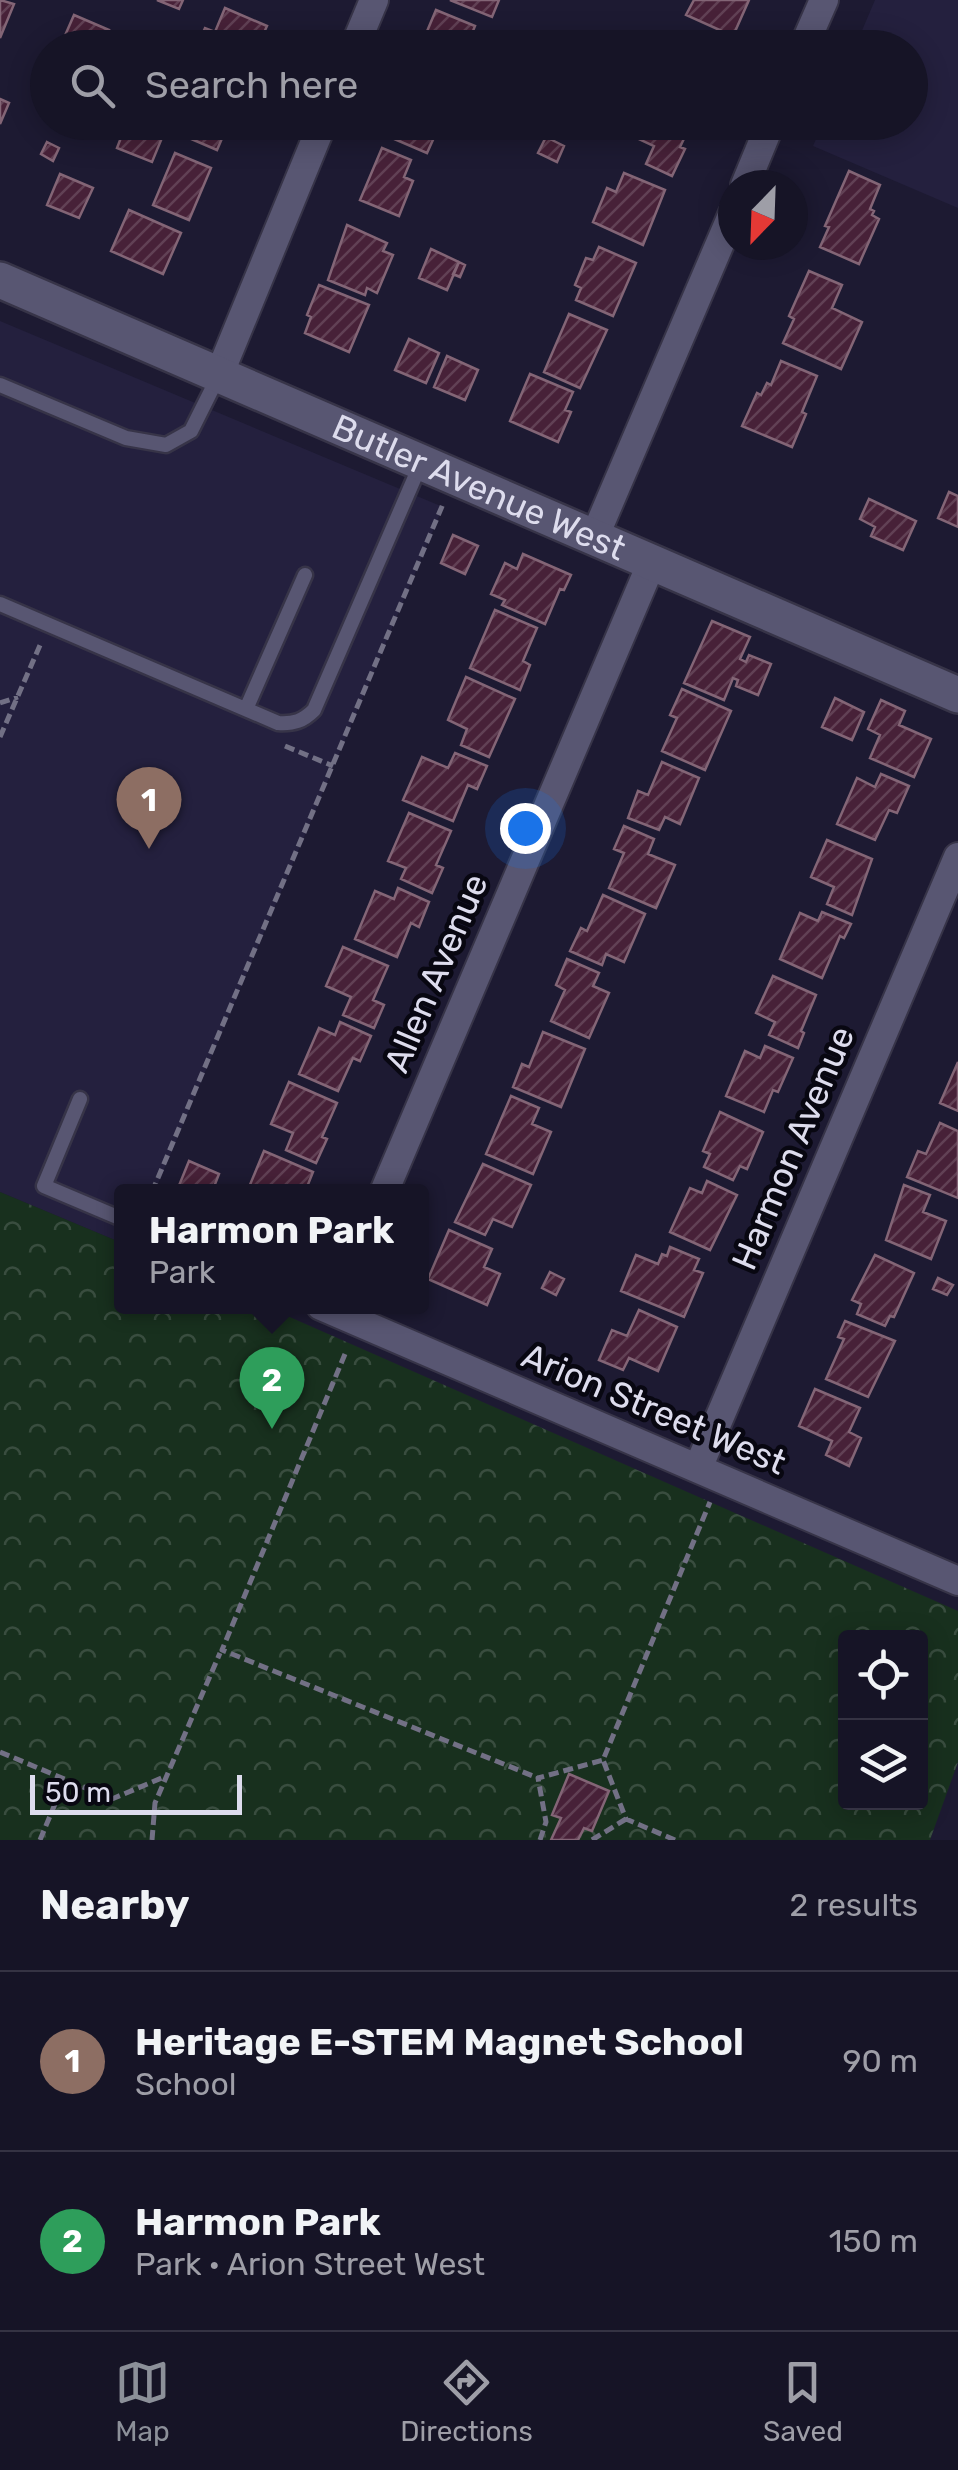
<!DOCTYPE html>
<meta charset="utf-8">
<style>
body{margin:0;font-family:Rubik,sans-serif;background:#1f1d2e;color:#f1f3f6}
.controls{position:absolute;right:30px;bottom:30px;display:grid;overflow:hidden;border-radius:10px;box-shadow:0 5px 25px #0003}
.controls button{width:90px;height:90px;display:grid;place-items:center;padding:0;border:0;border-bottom:2px solid #353343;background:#161426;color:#f1f3f6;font:50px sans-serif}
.compass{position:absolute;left:718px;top:170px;width:90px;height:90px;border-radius:50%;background:#161426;box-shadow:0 5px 25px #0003;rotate:203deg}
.scale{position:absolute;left:30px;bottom:25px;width:212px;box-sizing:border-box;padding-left:10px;border:5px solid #dddced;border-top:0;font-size:28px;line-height:35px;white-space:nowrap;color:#dddced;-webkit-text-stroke:8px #080711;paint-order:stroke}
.you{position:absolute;left:525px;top:828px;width:35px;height:35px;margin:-25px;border:8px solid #fff;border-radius:50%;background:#1a73e8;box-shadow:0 0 0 15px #1a73e833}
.badge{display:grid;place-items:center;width:65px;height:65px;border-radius:50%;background:#8c9099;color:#fff;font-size:32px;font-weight:700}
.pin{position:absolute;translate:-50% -82px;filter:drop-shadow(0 2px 5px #0008)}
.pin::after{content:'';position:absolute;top:52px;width:35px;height:30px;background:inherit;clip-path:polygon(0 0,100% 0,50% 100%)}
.popup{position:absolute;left:114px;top:1184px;width:315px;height:130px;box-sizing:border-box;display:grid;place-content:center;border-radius:10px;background:#161426;filter:drop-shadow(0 2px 8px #0005);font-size:32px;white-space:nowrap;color:#9e9ea7}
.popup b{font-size:38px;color:#f1f3f6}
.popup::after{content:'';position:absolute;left:50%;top:100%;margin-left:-20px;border:20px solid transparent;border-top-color:#161426}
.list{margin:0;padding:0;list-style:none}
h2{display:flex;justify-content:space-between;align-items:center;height:130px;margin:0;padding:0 40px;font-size:42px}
h2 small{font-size:32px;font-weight:400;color:#9e9ea7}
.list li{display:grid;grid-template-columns:65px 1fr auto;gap:30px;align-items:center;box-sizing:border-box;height:180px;padding:0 40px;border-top:2px solid #353343}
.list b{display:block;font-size:38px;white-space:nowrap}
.list p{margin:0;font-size:32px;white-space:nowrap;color:#9e9ea7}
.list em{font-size:32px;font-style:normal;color:#9e9ea7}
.icon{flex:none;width:55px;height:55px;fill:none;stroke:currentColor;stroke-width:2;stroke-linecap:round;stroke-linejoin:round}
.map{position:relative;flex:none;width:958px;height:1840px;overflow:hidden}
.search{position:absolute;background:#161426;box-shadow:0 5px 25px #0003;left:30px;right:30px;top:30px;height:110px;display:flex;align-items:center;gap:25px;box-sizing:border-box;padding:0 35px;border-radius:55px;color:#9e9ea7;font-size:38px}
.sheet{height:490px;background:#161426}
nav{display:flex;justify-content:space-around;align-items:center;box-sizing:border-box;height:140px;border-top:2px solid #353343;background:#161426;font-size:28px;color:#9e9ea7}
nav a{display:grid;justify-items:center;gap:5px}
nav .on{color:#8c9099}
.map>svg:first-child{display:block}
.built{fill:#24203e}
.forest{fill:url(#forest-crowns);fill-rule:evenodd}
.building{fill:url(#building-hatch);stroke:#836576;stroke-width:2.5}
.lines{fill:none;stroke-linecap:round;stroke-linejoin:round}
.service-casing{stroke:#373448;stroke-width:19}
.minor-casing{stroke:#373448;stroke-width:32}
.tertiary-casing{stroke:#373448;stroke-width:40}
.path{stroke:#727085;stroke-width:5;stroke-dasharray:10 5;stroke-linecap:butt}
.service{stroke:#585672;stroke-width:14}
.minor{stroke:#585672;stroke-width:28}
.tertiary{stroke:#585672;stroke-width:35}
.labels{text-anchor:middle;stroke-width:9;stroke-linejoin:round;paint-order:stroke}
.street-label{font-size:35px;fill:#dddced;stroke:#080711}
</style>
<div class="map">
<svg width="958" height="1840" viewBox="0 0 958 1840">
<defs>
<pattern id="forest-crowns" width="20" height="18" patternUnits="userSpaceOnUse" patternTransform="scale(2.5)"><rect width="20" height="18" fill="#18301e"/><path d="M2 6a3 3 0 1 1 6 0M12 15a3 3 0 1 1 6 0" fill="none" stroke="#394d3f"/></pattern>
<pattern id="building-hatch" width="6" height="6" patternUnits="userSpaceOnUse" patternTransform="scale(2.5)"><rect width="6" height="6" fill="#472138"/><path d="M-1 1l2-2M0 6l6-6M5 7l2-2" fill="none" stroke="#614155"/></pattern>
</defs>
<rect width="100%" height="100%" fill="#1d1a32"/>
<!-- built -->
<path class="built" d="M875,0H958V208L813,146L823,123L910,122V48L855,47Z
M0,321L443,507L155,1191L122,1192V1243L0,1192Z"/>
<!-- forest -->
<path class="forest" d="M0,1192L122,1243V1306L267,1307L958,1611V1762L930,1840H0ZM846,1638H920V1802H846Z"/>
<!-- building -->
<path class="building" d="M0,0L14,4L0,38Z
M157,0H183L179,9Z
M450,0H499L492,17Z
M694,0H749L733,36L686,15Z
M225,8L267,26L257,48H196L205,28L215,32Z
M436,10L475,26L466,48H420Z
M74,15L109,30L102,48L60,47Z
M685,34L716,48H679Z
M508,35L534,45L533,48H502Z
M0,99L9,103L0,124Z
M127,122H138L164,133L152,162L117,148Z
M170,122H229L217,150L168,129Z
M390,122H441L427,153L385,135Z
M636,122H692L680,147L685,149L672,176L646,164L654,146L630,135Z
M546,137L564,146L557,162L538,153Z
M47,142L59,148L53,161L41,154Z
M382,148L411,160L404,177L413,181L399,216L360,200Z
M175,153L211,168L189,220L153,205Z
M849,171L880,185L870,209L874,211L872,215L879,219L859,264L820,247L829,227L825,226Z
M624,173L665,190L643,245L593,222L607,188L616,192Z
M60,174L93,188L79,218L47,205Z
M129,210L181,233L163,274L111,251Z
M347,225L387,243L383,251L393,255L377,293L367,288L365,295L328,280Z
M599,247L636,263L613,316L576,300L581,288L575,285L586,258L593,260Z
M431,249L459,262L447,290L419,278Z
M459,262L465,265L460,277L453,274Z
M809,271L842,285L832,308L862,322L841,369L783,343L794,319L789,316Z
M319,285L369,305L349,352L305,333L311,317L307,315Z
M569,314L607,330L580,388L544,372Z
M409,339L439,353L426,383L395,370Z
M447,356L478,370L465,400L434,387Z
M781,361L817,376L802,412L806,414L792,447L742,426L757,393L761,395L767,383L771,385Z
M530,374L573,392L565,410L571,412L558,442L510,421Z
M949,492L958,496V527L938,518Z
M869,499L916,521L903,550L871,536L875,527L860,519Z
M453,535L478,546L465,574L441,563Z
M523,554L571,575L564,590L560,589L545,624L502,605L505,600L491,594L505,563L517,569Z
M495,610L537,628L523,661L530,665L520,690L470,668Z
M712,621L750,637L740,659L746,662L749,655L771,664L758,695L736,686L738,680L733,678L724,700L684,683Z
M466,677L515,699L489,757L461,745L467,729L448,720Z
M682,689L731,711L705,770L662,751L677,718L670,715Z
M835,698L864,712L852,740L822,727Z
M881,700L905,711L899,725L931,739L914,777L870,758L880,735L868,729Z
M455,753L487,766L477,789L468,785L453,821L403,800L422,757L448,768Z
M662,762L699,778L680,824L665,817L659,830L628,818L638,791L648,795Z
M881,774L909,786L897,813L889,810L875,840L837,824L857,778L875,787Z
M409,813L451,831L436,865L443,868L432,893L401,879L406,868L388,861Z
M624,826L654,839L648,854L675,865L656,908L609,888L624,853L614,849Z
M827,840L872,859L852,915L827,904L834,887L811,877Z
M398,888L429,902L419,927L411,923L397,957L355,939L375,891L394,899Z
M603,895L645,914L624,962L606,954L602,965L570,951L581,928L587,931Z
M822,912L851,924L844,938L840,936L822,978L780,959L800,913L818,921Z
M343,947L388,966L373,1000L384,1005L374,1028L343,1015L351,997L326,986Z
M567,959L599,973L593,986L609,993L589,1038L551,1021L565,990L556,985Z
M773,976L816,995L801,1031L804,1033L798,1048L769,1035L775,1022L756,1013Z
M340,1022L371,1036L360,1061L353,1058L338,1091L299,1074L319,1028L335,1035Z
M543,1032L585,1049L561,1107L513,1087L522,1064L529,1067Z
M765,1046L793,1058L778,1092L773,1090L764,1112L726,1096L745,1051L760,1058Z
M958,1062V1111L940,1103Z
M289,1082L337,1103L322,1137L327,1139L316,1163L286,1150L293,1133L271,1124Z
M511,1096L539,1108L532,1124L551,1132L533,1174L486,1154Z
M720,1112L763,1132L747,1169L740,1166L733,1180L704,1167L710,1154L703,1151Z
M940,1123L958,1131V1198L907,1177L918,1151L926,1154Z
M264,1151L313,1172L305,1192H247Z
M189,1161L219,1174L212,1192H187L178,1188Z
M483,1164L531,1185L512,1227L493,1219L485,1235L455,1222Z
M707,1181L737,1195L710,1250L670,1232L690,1188L702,1193Z
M904,1185L930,1195L923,1212L946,1221L931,1259L886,1240Z
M449,1230L492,1249L484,1267L500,1274L487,1305L428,1279Z
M670,1247L699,1259L694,1270L703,1273L684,1317L621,1291L636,1255L658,1264L662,1254L667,1256Z
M875,1255L914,1273L894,1317L890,1316L885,1326L857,1314L861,1304L852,1300Z
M550,1272L564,1279L556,1295L542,1288Z
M938,1278L953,1285L947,1295L933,1289Z
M639,1310L677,1327L658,1371L629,1358L623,1370L599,1360L612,1330L627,1336Z
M845,1321L895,1341L868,1397L826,1379L844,1339L838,1337Z
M815,1389L860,1408L849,1432L861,1438L849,1466L826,1455L832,1441L799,1426Z
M569,1774L609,1791L592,1831L584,1828L578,1840H551L561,1818L552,1815Z"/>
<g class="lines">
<!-- service casing -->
<g class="service-casing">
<path id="service" d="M0,385L126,438L166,445L191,431L219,375
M0,604L278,723C294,724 303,721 314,710L421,463
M246,709L305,575
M80,1099L44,1186L122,1219"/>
</g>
<!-- minor casing -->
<g class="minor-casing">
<path id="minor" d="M354,48L374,0
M803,48L824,0
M745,185L771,122
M219,375L323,122
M594,538L733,213
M384,1192L652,562
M321,1306L958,1581
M698,1468L958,857"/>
</g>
<!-- tertiary casing -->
<g class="tertiary-casing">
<g id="tertiary">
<path id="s1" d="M0,280L958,695"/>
</g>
</g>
<!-- path -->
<path class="path" d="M0,703L18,697
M0,737L41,643
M285,746L333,766
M152,1192L443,504
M345,1354L222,1650L538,1778
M0,1752L112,1799L164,1777
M40,1840L65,1780
M152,1840L155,1803L220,1653
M540,1840L546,1822L538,1778L603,1760
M592,1840L626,1819
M675,1840L626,1819L603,1760L710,1502"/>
<!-- service -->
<use href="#service" class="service"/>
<!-- minor -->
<use href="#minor" class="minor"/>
<!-- tertiary -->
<use href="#tertiary" class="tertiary"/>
</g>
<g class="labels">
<!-- street labels -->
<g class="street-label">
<text dy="12" stroke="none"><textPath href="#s1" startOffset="522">Butler Avenue West</textPath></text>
<text transform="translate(436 973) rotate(-67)" y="12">Allen Avenue</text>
<text transform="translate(793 1148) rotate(-67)" y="12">Harmon Avenue</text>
<text transform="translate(654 1409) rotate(23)" y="12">Arion Street West</text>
</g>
</g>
</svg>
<div class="controls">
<button><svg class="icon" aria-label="locate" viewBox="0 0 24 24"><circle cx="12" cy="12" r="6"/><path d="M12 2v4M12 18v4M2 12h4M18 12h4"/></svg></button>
<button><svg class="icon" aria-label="layers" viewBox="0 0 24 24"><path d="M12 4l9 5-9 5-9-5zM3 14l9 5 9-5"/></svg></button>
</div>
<svg class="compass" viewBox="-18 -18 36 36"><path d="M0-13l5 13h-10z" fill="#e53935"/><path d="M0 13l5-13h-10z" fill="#9e9ea7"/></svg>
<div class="scale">50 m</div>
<div class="you"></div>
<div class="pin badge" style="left:149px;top:849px;background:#8d6e63">1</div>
<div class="pin badge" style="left:272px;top:1429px;background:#2e9e5b">2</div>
<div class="popup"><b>Harmon Park</b>Park</div>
<div class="search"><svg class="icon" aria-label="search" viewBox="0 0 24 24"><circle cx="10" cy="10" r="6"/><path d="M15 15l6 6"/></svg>Search here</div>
</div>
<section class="sheet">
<h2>Nearby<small>2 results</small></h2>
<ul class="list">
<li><span class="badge" style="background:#8d6e63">1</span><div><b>Heritage E-STEM Magnet School</b><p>School</p></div><em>90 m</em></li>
<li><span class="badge" style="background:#2e9e5b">2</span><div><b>Harmon Park</b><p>Park · Arion Street West</p></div><em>150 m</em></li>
</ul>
</section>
<nav>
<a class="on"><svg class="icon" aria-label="map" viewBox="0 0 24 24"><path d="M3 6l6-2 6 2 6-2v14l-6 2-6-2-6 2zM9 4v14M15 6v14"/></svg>Map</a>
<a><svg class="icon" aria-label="directions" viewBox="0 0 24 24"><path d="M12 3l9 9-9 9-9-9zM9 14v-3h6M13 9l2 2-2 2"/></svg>Directions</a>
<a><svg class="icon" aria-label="saved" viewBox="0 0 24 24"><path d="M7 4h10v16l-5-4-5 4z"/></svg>Saved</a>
</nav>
